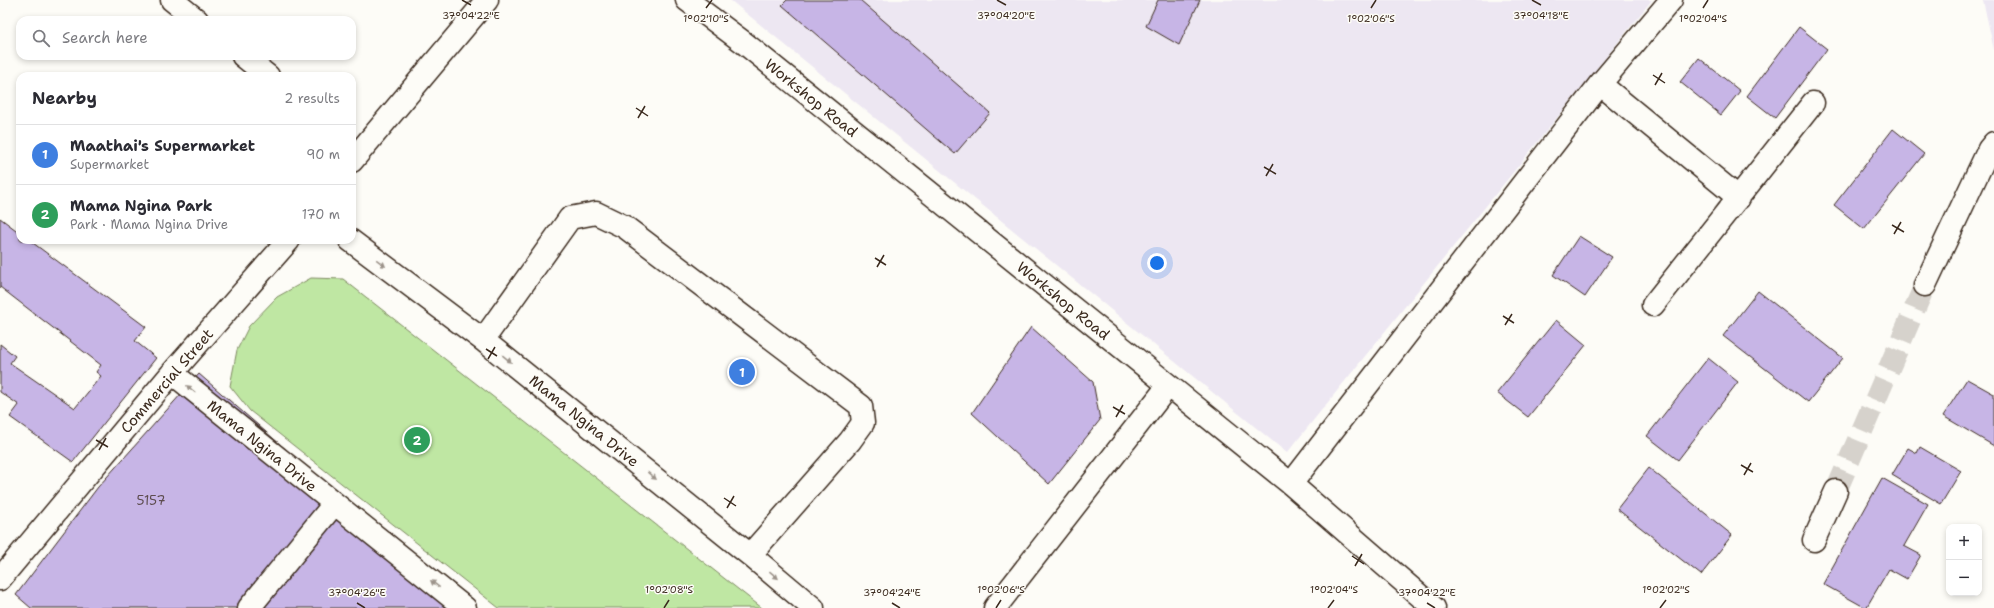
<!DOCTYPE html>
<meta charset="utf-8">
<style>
body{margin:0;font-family:"Shantell Sans",sans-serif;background:#f2f2f3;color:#2b2b33}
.controls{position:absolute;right:12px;bottom:12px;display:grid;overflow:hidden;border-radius:8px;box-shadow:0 2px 6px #0003}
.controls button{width:36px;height:36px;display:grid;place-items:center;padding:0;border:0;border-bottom:1px solid #e1e1e2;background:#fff;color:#2b2b33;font:20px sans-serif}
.you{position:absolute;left:1157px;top:263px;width:14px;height:14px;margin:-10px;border:3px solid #fff;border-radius:50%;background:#1a73e8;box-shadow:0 0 0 6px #1a73e833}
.badge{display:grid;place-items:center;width:26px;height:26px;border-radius:50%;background:#1a73e8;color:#fff;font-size:13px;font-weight:700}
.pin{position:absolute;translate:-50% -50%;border:2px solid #fff;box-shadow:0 1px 4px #0006}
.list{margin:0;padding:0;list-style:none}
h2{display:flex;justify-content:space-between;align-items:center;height:52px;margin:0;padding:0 16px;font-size:17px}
h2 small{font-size:13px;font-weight:400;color:#7c7c81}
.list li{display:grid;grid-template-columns:26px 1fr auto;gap:12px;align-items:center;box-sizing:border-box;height:60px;padding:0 16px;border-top:1px solid #e1e1e2}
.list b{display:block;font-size:15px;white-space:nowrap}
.list p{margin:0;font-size:13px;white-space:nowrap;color:#7c7c81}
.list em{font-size:13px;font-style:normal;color:#7c7c81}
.icon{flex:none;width:22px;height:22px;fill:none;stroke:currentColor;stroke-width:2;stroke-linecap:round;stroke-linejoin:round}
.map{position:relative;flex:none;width:1994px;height:608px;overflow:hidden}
.search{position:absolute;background:#fff;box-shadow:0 2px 6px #0003;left:16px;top:16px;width:340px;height:44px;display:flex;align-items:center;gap:10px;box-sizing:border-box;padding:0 14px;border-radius:12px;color:#7c7c81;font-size:15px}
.panel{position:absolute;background:#fff;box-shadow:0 2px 6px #0003;left:16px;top:72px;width:340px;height:172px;border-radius:12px}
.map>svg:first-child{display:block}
.built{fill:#ede7f2}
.green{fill:#bfe7a3;stroke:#7d8860}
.building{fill:#c7b5e6;stroke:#3b2a1e}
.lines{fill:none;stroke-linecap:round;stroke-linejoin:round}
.minor-tunnel{stroke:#d6d2cc;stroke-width:22;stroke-dasharray:22 11;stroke-linecap:butt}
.minor-casing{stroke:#3b2a1e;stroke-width:25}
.minor{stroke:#fdfcf7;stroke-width:22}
.oneway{fill:#9c938a}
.ticks{fill:none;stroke:#3b2a1e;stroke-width:1.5}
.labels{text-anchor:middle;stroke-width:3;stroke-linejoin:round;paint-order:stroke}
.number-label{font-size:13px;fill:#5e4d50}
.street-label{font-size:15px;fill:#3b2a1e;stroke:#fdfcf7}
.ticks-label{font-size:10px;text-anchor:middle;fill:#3b2a1e;stroke:#fdfcf7;stroke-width:3;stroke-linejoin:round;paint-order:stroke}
</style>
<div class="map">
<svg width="1994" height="608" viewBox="0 0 1994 608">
<rect width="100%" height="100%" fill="#fdfcf7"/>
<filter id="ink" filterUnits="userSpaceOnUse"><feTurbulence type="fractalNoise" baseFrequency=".025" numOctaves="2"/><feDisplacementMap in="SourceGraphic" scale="8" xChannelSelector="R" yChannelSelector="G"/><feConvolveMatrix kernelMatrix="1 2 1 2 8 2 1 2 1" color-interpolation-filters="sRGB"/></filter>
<g filter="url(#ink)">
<!-- built -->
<path class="built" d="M730,0H1652L1287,453Z
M1983,0H1994V50Z"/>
<!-- green -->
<path class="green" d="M311,278L343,279L762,608H499L250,411L230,386L237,350L249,326L277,297Z"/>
<!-- building -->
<path class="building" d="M787,0H860L990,113L955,154L782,5Z
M1158,0H1200L1179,45L1146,26Z
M1799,27L1827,49L1775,118L1747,96Z
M1699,58L1740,91L1721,115L1680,82Z
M1893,129L1924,154L1864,229L1834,205Z
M0,218L20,233V240H29L146,327L135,341L156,358L73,462L10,417L19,405L0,392V344L15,356L10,363L75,408L101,376L96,372L101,365L0,287Z
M1579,236L1612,257L1585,297L1553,275Z
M1758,291L1843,358L1808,402L1723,336Z
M1556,320L1586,345L1528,417L1497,393Z
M1031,327L1093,382L1100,420L1049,484L972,413Z
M1708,358L1738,382L1678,460L1647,436Z
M199,374L469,608H31L16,595L98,487Z
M1967,379L1994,394V446L1943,416Z
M1920,447L1961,471L1941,504L1892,475L1908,448L1917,453Z
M1649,468L1732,535L1701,575L1617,509Z
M1882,478L1928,504L1904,546L1921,555L1907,579L1889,569L1866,608L1823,584Z"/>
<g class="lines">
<!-- minor-tunnel -->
<path class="minor-tunnel" d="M1836,491L1925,285"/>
<!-- minor casing -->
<g class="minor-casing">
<path id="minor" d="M172,0L197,20
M687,0L743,42L1291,484L1434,608
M243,56L268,76
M1600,84L1739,198
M352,161L487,0
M350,240L483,340L750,555L813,608
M1925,285L1989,149L1994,143
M1653,305L1813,103
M483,340L570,218L596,213L625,227L861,406L863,423L850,441L750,555
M172,373L465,608
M1291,484L1600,84L1671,0
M1814,540L1836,491
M0,579L172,373L289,240
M249,608L334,504
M995,608L1168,386"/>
</g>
<!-- minor -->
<use href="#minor" class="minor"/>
</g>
<!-- one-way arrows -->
<defs><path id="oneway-solid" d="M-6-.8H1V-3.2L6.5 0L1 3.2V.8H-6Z"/></defs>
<g class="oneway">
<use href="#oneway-solid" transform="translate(381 263) rotate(37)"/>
<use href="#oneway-solid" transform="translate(507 359) rotate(39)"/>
<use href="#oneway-solid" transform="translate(191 389) rotate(-141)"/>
<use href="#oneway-solid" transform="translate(652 476) rotate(39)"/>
<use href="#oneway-solid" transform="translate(774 575) rotate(40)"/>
<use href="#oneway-solid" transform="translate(435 584) rotate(-142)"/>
</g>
</g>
<!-- ticks -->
<path class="ticks" d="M462,0L471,5M997,0L1006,5M1532,0L1541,5M706,8L712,0M1371,8L1376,0M1703,8L1708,0M1653,75L1665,83M1655,85L1662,73M636,108L648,116M638,118L645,106M1264,167L1276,174M1266,176L1273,164M1892,225L1904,232M1894,234L1901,222M875,258L886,265M877,267L884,255M1503,316L1514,323M1505,325L1512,314M486,349L497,356M488,359L495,347M1113,407L1125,414M1116,417L1123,405M96,440L108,447M99,450L106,438M1741,465L1753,472M1744,475L1751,463M724,498L736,506M727,508L734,496M1352,556L1364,564M1355,566L1362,554M357,603L365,608M892,603L900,608M1427,603L1435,608M664,608L669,600M996,608L1001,600M1328,608L1334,600M1660,608L1666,600"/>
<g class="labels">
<!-- number labels -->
<g class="number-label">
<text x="151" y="505">5157</text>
</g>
<!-- street labels -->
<g class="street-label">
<text transform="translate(811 98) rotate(39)" y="5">Workshop Road</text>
<text transform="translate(1063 301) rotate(39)" y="5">Workshop Road</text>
<text transform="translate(167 381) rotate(-49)" y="5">Commercial Street</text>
<text transform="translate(584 421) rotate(39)" y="5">Mama Ngina Drive</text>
<text transform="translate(262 446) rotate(39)" y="5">Mama Ngina Drive</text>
</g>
</g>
<g class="ticks-label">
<text x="471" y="19">37°04'22"E</text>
<text x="1006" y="19">37°04'20"E</text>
<text x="1541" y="19">37°04'18"E</text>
<text x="706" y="22">1°02'10"S</text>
<text x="1371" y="22">1°02'06"S</text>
<text x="1703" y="22">1°02'04"S</text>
<text x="669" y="593">1°02'08"S</text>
<text x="1001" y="593">1°02'06"S</text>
<text x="1334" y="593">1°02'04"S</text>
<text x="1666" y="593">1°02'02"S</text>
<text x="357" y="596">37°04'26"E</text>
<text x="892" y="596">37°04'24"E</text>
<text x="1427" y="596">37°04'22"E</text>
</g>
</svg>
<div class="controls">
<button>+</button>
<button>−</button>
</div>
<div class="you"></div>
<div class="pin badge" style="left:742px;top:372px;background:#3f7fe0">1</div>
<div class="pin badge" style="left:417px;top:440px;background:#2e9e5b">2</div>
<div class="search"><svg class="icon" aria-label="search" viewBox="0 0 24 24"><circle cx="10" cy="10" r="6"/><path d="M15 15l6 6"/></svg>Search here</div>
<section class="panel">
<h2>Nearby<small>2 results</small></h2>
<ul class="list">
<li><span class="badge" style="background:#3f7fe0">1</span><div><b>Maathai's Supermarket</b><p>Supermarket</p></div><em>90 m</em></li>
<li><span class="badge" style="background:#2e9e5b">2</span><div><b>Mama Ngina Park</b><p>Park · Mama Ngina Drive</p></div><em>170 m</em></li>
</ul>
</section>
</div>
